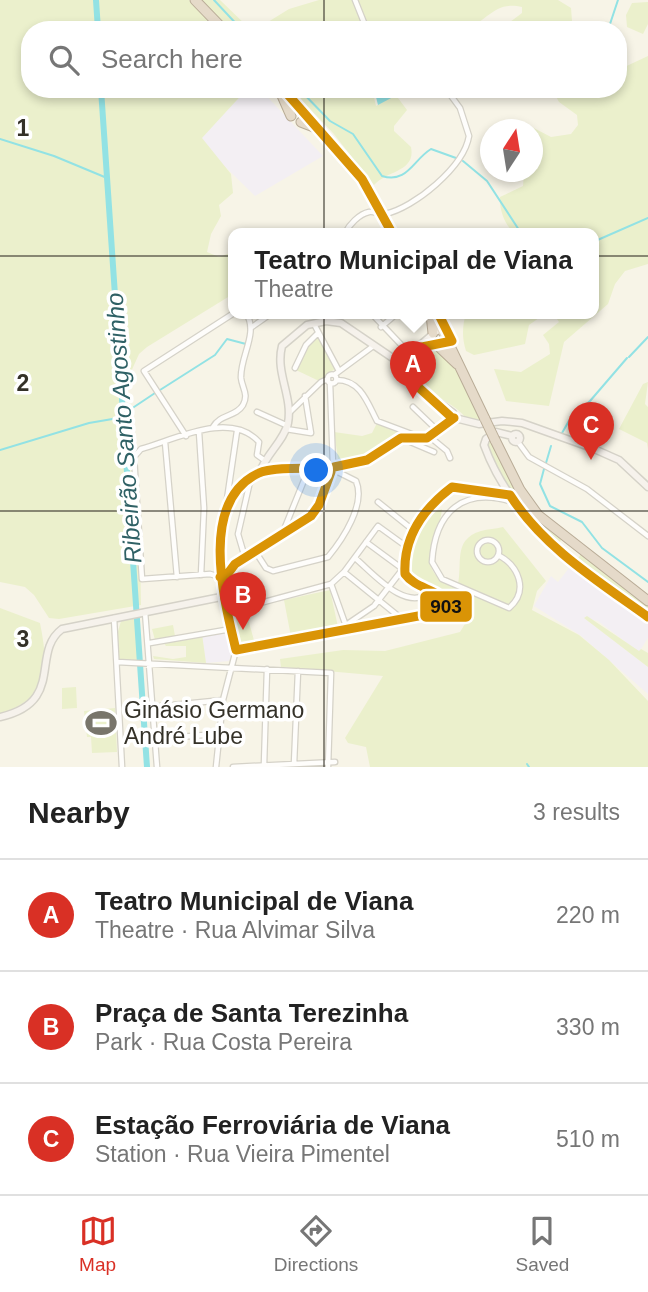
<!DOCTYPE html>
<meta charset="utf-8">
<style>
body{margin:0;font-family:Helvetica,sans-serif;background:#f2f2f2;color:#222}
.compass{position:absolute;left:480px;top:119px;width:63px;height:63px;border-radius:50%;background:#fff;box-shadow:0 4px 10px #0003;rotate:12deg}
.you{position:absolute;left:317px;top:471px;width:24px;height:24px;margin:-18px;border:5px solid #fff;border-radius:50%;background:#1a73e8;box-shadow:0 0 0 10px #1a73e833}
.badge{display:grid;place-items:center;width:46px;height:46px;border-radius:50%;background:#d93025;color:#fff;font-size:23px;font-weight:700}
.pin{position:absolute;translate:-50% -58px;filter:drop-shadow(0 2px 4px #0008)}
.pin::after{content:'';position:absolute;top:37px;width:24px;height:21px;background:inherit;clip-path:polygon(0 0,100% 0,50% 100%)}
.popup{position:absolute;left:228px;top:228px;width:371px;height:91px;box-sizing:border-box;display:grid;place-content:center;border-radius:14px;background:#fff;filter:drop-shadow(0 2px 5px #0005);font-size:23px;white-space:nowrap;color:#767676}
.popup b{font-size:26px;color:#222}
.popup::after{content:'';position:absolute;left:50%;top:100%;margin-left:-14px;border:14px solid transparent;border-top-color:#fff}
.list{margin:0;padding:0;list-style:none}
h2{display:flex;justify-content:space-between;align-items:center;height:91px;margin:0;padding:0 28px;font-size:30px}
h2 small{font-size:23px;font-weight:400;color:#767676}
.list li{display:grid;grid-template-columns:46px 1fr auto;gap:21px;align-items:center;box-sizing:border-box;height:112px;padding:0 28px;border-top:2px solid #e0e0e0}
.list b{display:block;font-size:26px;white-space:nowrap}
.list p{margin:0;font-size:23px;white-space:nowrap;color:#767676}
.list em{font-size:23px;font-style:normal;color:#767676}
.icon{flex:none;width:38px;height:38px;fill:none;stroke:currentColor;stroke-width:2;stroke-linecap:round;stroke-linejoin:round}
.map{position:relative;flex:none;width:648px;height:767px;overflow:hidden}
.search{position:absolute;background:#fff;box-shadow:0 4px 10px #0003;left:21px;right:21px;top:21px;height:77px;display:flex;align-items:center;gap:18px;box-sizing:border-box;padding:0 24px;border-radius:28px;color:#767676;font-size:26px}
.sheet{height:427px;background:#fff}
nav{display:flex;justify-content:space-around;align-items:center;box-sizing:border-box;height:98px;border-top:2px solid #e0e0e0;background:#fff;font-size:19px;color:#767676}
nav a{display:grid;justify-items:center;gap:4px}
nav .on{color:#d93025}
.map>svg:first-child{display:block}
.industrial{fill:#f3eff3}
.green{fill:#ebf0cc}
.water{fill:#92e2e4}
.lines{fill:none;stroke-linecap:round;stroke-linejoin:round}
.stream{stroke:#92e2e4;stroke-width:2}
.river{stroke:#92e2e4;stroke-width:6}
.street-casing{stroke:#d5d2c8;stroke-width:7}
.secondary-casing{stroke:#d5d2c8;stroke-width:9}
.highway-casing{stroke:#b9ac97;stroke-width:11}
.street{stroke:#fefdfb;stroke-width:4.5}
.secondary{stroke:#f6f2ec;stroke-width:6}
.highway{stroke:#e5dac9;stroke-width:9}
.highway-bridge-casing{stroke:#b9ac97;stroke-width:11;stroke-linecap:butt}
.highway-bridge{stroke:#e5dac9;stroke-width:9}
.bus-1-casing{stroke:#fff;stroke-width:14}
.bus-1{stroke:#da9406;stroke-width:9}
.grid{fill:none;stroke:#343128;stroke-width:2;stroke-opacity:0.55}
.labels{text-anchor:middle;stroke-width:7;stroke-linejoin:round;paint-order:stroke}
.poi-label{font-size:23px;fill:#343128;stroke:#fff;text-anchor:start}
.water-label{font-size:24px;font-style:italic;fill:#2f6165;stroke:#fff}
.grid-label{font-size:23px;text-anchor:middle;font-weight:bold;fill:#343128;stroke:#fff;stroke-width:7;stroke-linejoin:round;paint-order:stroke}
.line-badge{stroke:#fff;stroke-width:2.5}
.pale-badge-label{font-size:19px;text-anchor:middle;font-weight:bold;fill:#111}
</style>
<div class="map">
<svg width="648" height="767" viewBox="0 0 648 767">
<rect width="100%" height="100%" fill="#f7f4e7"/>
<!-- industrial -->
<path class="industrial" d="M249,89H260L323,156L255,196L196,138Z
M573,563L648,620V638L639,652L598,621L584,618L648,667V694L580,635L534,606L551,576L558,582Z
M226,631L229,649L233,650L229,661L206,663L202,636Z"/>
<!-- green -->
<path class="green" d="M0,0H189L218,30H30V89H247L202,138L231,174L233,193L219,205L221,216L211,234L207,252L219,257L233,252V294L147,347L139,354L130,374L124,376L122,384L140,548L141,605L59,619L49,618L34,595L25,587L0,582Z
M201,0H220L251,30H231Z
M319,0H558L571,8L572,21L563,30H509L510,22L522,13V7C495,0 487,22 464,30C458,32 432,32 426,30C415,25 405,17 393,30H255L289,9Z
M648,2V24L643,34L627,27L626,15L632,3Z
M648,56V264L625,271L615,284L608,304L564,342L549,406L506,401L494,369L521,372L550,354L549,344L543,335L559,322L553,313H593V233L515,232C505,228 499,208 500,197L523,186L524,172H532V130L519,129L528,125L551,137L571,134L578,125L577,115L559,102L552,89H618V70Z
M291,89H372L376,106L395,94L407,110L394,126V131L411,147C416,172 387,170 374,185L333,133Z
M466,313H546L529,325L525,344L474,355L466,351C462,338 462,327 466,313Z
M318,336L336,368L319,381L296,370L307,345Z
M425,348C454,351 471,398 484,422L465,417C451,398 408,390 413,360L425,352L420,350Z
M648,382L645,404L648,407V449L647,443L619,429L643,384Z
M377,423L401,433L367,456L338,459L334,432L362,436L372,433Z
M490,436L519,496L517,501L497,471L485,442Z
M518,504L524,505L562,538L558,546Z
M442,509C439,541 409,570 457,588C464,565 451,540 481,531C488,529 495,529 503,527L546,581L537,591L532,610L579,635L609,660L648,701V767H370L366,747L348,743L345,738L383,676L281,667L280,659L343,650L385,651L460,632L471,614C450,600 424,591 407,573C407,546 415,518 442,509Z
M581,554L648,606V612L630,603L576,561Z
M330,590L338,627L291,637L284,600Z
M0,608L40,623C49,669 50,697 0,714Z
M245,608L255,644L240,646L231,615Z
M138,615L140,661L118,659L117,635L121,621Z
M587,616L639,651L641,649L648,653V667L584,618Z
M173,625L175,636L155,640L152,629Z
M202,634L206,663L154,659L153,656L173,659L186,657V646H166L162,641Z
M76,687L77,708L62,709V688Z
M115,708L117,752L92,753L91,737H87L84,711Z"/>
<!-- water -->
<path class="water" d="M374,89H392L393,97L378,105Z"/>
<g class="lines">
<!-- stream -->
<path class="stream" d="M214,0L242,30
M608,30L618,0
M299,89L330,121L353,134L382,176C407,184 413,160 431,149L456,158
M471,89H474
M0,139L54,156L107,178
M463,161L487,181L521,233
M593,242L648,218
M629,357L648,337
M160,390L215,355L227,339L246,344
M562,433L570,419L590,401L627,358
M0,450L89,423L124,417L128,411L155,393
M546,463L551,446
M544,469L540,484L550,506L582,522L602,548L648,582
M527,764L529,767"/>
<!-- river -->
<path class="river" d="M96,0L98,30
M101,89L147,767"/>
<!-- street casing -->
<g class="street-casing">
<path id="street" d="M355,0L367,30
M345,233C349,225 359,214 369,212C374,211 380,215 385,214C414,208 464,167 469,136L460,108L446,89
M371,313L410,354
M314,324L339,371
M252,327L272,313
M381,327L394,316L405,313
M295,368L306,345L318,333
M327.5 379a4.5 4.5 0 1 1 9 0a4.5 4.5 0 1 1-9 0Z
M334,375L372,347
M337,380C361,380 368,404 377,421L417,436
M330,383L333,465
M413,407L438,431
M257,412L288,426
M290,412L321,382L328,379
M213,427C220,414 236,417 243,405C249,394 242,388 241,378C240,356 259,333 246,313
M286,429L311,433L305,396
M403,431L401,438L434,452
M199,432L204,508L201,575
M186,436L144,371L234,313
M430,437L447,451L450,458
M165,442L177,577
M518,442L529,457L587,489L648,536
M249,486L238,534L243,551L250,554
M378,502L413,530
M226,506L237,431
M283,532L309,468
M477 551a11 11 0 1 1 22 0a11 11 0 1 1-22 0Z
M366,542L404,570
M255,551L266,568L273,571L328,557C343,539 366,504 356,481L334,470
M498,555C519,566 529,591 509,608L442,579L432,562C435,512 463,486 513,502
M355,558C373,573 406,613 430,592
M344,572L402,619
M220,577L210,574L142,579L134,457L141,449C174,440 230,410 259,442L257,455L264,460
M331,584L346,626
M145,612L157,767
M227,612L331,584L344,572L378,526L407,547
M114,618L122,767
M346,625L374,606L402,570
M150,643L231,629
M117,662L331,673L328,767
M152,707L223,700
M154,739L217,734
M294,764L298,671
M264,765L267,669
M216,767L223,700L236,650
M233,767L335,762"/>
</g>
<!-- secondary casing -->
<g class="secondary-casing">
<path id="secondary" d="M418,347C429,347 445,349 452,339L445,327L433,333L432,340L438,346
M409,371L410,354L432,335
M455,418L479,424L502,421L522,423L592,448L619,460L648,487
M512 438a4 4 0 1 1 8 0a4 4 0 1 1-8 0Z
M512,436L496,432L486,439L484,445C513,525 582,569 648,617
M328,465L367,460L401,438H427L454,418
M329,468L332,466L334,470L320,467L260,472L229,501L222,526L220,582L236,650L445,611L447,603C439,587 416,594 405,574C400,540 425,505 452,487L510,495
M260,472C266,454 284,441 288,423C293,396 275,373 282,346L307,325L326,321L341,323L400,363L417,387L453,413
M220,577L226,576L235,564L311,516L319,505L331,472
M0,717C66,702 30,653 62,629L221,597"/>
</g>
<!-- highway casing -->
<g class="highway-casing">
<path id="highway" d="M195,0L224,30
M283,89L362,179L392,233
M280,91L291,116
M301,122L319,129
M434,313L485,419
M431,315L433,333
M438,346L457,364
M495,440L520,490L538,515L648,601"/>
</g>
<!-- street -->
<use href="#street" class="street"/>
<!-- secondary -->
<use href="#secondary" class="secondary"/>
<!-- highway -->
<use href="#highway" class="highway"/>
<!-- highway-bridge casing -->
<g class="highway-bridge-casing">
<path id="highway-bridge" d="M485,419L495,440"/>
</g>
<!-- highway-bridge -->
<use href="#highway-bridge" class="highway-bridge"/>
<!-- bus-1 casing -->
<g class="bus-1-casing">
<path id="bus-1" d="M283,89L362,179L392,233
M438,313L452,341L417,348L410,356L408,369L416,385L450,416
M334,467L367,460L401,438H427L454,418
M510,495C544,548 598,581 648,617
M220,577L226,576L235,564L311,516L319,505L331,472
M236,650L445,611L447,603C436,588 416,589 405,574C403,537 423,509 452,487L510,495
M236,650C224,600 198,501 259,473C273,466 313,469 329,468"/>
</g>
<!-- bus-1 -->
<use href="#bus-1" class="bus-1"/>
</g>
<!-- grid -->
<path class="grid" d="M324,0V30M324,89V767M0,256H648M0,511H648"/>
<!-- icons -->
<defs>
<g id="stadium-bare" transform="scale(2.415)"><path d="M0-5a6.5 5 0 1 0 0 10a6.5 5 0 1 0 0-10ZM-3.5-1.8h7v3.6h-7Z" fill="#78756b" stroke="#fff" stroke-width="2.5" paint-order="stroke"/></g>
</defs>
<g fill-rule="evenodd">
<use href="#stadium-bare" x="101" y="723"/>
</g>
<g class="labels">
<!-- poi labels -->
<g class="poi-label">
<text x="124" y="718">Ginásio Germano<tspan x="124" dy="26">André Lube</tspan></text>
</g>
<!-- water labels -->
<g class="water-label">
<text transform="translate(124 428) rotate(-94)" y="8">Ribeirão Santo Agostinho</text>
</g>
</g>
<g class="grid-label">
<text x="23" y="136">1</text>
<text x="23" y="391">2</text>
<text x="23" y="647">3</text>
</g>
<rect class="line-badge" x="419" y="590" width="54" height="33" rx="7" fill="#da9406"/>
<g class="pale-badge-label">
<text x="446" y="613">903</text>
</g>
</svg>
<svg class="compass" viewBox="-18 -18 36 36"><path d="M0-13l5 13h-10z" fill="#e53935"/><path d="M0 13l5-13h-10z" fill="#767676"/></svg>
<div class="you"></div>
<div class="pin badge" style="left:413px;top:399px">A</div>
<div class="popup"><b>Teatro Municipal de Viana</b>Theatre</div>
<div class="pin badge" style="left:243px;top:630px">B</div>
<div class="pin badge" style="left:591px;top:460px">C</div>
<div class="search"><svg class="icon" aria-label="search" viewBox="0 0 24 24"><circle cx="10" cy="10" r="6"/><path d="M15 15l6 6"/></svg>Search here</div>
</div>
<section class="sheet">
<h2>Nearby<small>3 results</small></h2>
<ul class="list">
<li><span class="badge">A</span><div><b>Teatro Municipal de Viana</b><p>Theatre · Rua Alvimar Silva</p></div><em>220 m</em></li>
<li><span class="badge">B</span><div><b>Praça de Santa Terezinha</b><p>Park · Rua Costa Pereira</p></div><em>330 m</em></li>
<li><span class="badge">C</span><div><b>Estação Ferroviária de Viana</b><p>Station · Rua Vieira Pimentel</p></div><em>510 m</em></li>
</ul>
</section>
<nav>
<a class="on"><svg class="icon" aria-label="map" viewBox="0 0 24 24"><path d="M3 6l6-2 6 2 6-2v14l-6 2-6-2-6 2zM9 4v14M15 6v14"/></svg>Map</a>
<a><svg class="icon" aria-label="directions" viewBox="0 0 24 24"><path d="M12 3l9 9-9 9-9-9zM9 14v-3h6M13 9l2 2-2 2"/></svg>Directions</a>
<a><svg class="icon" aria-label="saved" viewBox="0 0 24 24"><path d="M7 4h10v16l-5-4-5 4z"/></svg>Saved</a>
</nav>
